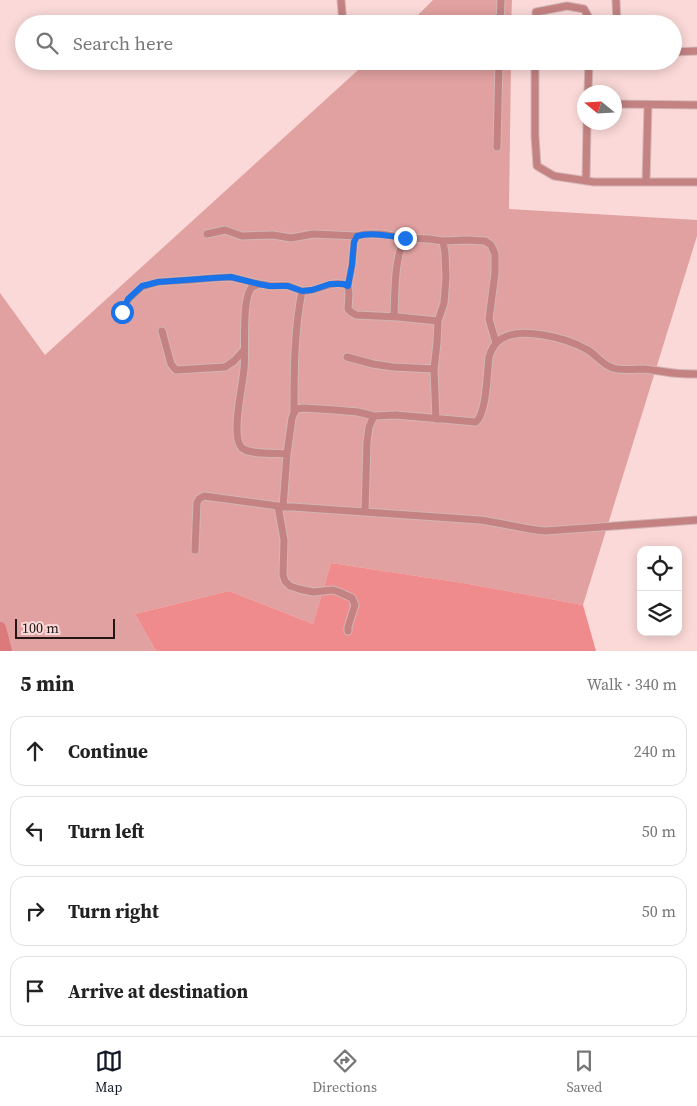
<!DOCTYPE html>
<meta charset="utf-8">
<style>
body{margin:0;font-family:"Source Serif 4",serif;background:#f6f6f6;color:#222}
.controls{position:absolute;right:15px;bottom:15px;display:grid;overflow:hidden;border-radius:10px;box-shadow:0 2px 12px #0003}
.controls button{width:45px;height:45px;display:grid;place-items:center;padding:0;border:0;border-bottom:1px solid #e0e0e0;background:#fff;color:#222;font:25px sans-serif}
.compass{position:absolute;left:577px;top:85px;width:45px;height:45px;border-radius:50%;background:#fff;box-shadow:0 2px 12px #0003;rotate:288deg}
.scale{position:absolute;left:15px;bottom:12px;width:100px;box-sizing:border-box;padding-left:5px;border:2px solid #221716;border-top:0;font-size:14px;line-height:18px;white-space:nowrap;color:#221716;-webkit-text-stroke:4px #fad9d8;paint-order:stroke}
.stop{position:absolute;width:15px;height:15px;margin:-11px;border:4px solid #1a73e8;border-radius:50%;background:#fff}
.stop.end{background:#1a73e8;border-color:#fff;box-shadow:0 1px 5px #0008}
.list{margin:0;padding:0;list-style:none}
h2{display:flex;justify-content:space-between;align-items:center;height:65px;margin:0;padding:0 20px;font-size:21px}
h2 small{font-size:16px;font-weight:400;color:#767676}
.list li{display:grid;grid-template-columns:32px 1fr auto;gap:15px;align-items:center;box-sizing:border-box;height:70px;margin:0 10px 10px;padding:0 10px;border:1px solid #e0e0e0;border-radius:15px}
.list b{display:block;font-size:19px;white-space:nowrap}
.list em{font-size:16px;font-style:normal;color:#767676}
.icon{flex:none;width:28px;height:28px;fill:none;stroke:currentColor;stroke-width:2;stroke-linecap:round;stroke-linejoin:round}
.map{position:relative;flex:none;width:697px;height:651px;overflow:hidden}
.search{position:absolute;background:#fff;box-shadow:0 2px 12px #0003;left:15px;right:15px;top:15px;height:55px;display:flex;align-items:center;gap:12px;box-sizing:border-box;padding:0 18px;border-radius:28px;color:#767676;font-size:19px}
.sheet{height:385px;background:#fff}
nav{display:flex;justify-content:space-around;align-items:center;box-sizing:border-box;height:70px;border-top:1px solid #e0e0e0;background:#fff;font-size:14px;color:#767676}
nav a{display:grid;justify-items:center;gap:2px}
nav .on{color:#111827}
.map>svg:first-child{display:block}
.green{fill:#e0a1a0}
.forest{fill:#ef8b8c}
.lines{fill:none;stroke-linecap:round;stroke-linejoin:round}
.river{stroke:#dc7a7b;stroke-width:12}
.minor-casing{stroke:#d3b6b5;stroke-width:9}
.minor{stroke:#c48282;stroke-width:7}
.route{stroke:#1a73e8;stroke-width:6}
</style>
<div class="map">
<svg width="697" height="651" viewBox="0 0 697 651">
<rect width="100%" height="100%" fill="#fad9d8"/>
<!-- green -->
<path class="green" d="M433,0H512L511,24H409Z
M368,61H511L509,209L697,220V236L583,605L463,583L331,563L313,624L229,591L135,614L156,651H0V293L45,355Z"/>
<!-- forest -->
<path class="forest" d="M331,563L463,583L583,605L596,651H156L135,614L229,591L313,624Z"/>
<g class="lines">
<!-- river -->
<path class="river" d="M0,628L6,651"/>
<!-- minor casing -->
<g class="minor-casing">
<path id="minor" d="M341,0L343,24
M616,0L617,24
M500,24L501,0
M536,24V12L567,6L584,9L589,18V24
M673,52L697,51
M535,61V136L537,166L554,176L594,182H697
M588,92L589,61
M614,104L697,105
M497,147L499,61
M586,181L587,122
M646,182L648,105
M207,234L225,230L242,236L273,235L291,238L313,234L357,236
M348,286L352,265L354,242L357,236L365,234H381L405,238L429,239L443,241L467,240L485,241L491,245L495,254V273L489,319L496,343
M122,312L129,299L142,287L158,282L191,280L213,278L231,277L259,284
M394,316C395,293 394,259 405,238
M162,331L171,364L176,370L225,367L234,361L244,350
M347,357L373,364L393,367L434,369
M294,413C294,372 294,331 302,291
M436,419L434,369L437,343L438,321L444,303L446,278L445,253L443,241
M287,454C277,453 250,455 242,448C230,437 243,385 244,369C246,353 241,298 252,287C253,287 259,284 259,284C263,284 267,285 271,286C277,286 284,285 289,286C294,288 299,291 304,291C319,292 333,278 348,286L349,294L348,309L351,312L356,315L398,317L438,321
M283,507L287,454L292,418L294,413L297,409L303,408L335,410L358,412L374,416L396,415L476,422C487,412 487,372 489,357C491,350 495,343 501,339C521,326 566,338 586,349C596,354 602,365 613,368C622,371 635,369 644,369C652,370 659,371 666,372C676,374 687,374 697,374
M365,512L367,442L369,427L374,416
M195,550L197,503L199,499L204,496L278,506
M348,631V627L355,605L352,598L339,592L333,590L313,592L299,589L290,586L285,581L283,575L284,540L278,506L480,520C502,523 523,529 545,531L697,520"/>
</g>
<!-- minor -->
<use href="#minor" class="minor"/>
</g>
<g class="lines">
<!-- route -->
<path class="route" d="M122,312L128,299L142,286L158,282L213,278L231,277L259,284L269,286H288L302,291L312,290L330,284H344L348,286L352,265L354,242L357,236C373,232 389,236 405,238"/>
</g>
</svg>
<div class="controls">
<button><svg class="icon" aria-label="locate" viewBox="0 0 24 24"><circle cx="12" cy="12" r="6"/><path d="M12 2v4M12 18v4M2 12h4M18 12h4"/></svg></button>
<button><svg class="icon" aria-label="layers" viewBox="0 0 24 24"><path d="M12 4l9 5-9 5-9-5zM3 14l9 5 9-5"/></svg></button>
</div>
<svg class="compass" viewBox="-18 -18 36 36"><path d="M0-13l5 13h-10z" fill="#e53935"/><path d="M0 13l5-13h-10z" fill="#767676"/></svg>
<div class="scale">100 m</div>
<div class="stop" style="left:122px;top:312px"></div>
<div class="stop end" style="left:405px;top:238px"></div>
<div class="search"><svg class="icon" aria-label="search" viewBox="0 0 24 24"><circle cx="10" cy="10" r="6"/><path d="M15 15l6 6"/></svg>Search here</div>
</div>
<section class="sheet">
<h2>5 min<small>Walk · 340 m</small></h2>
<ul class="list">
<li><svg class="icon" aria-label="ahead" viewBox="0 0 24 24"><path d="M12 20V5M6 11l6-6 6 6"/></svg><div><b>Continue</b></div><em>240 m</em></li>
<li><svg class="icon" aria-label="left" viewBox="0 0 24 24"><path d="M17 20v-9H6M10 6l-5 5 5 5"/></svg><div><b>Turn left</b></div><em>50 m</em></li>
<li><svg class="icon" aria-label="right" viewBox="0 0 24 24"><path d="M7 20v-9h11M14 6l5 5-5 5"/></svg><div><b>Turn right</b></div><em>50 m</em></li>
<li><svg class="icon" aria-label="arrive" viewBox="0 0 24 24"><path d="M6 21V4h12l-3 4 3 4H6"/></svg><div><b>Arrive at destination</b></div></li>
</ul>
</section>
<nav>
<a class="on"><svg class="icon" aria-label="map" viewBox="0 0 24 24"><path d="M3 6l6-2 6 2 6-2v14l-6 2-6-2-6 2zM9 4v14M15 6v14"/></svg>Map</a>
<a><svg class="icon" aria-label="directions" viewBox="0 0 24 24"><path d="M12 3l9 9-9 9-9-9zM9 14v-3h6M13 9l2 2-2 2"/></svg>Directions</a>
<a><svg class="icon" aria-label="saved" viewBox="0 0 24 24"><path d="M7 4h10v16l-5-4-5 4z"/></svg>Saved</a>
</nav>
